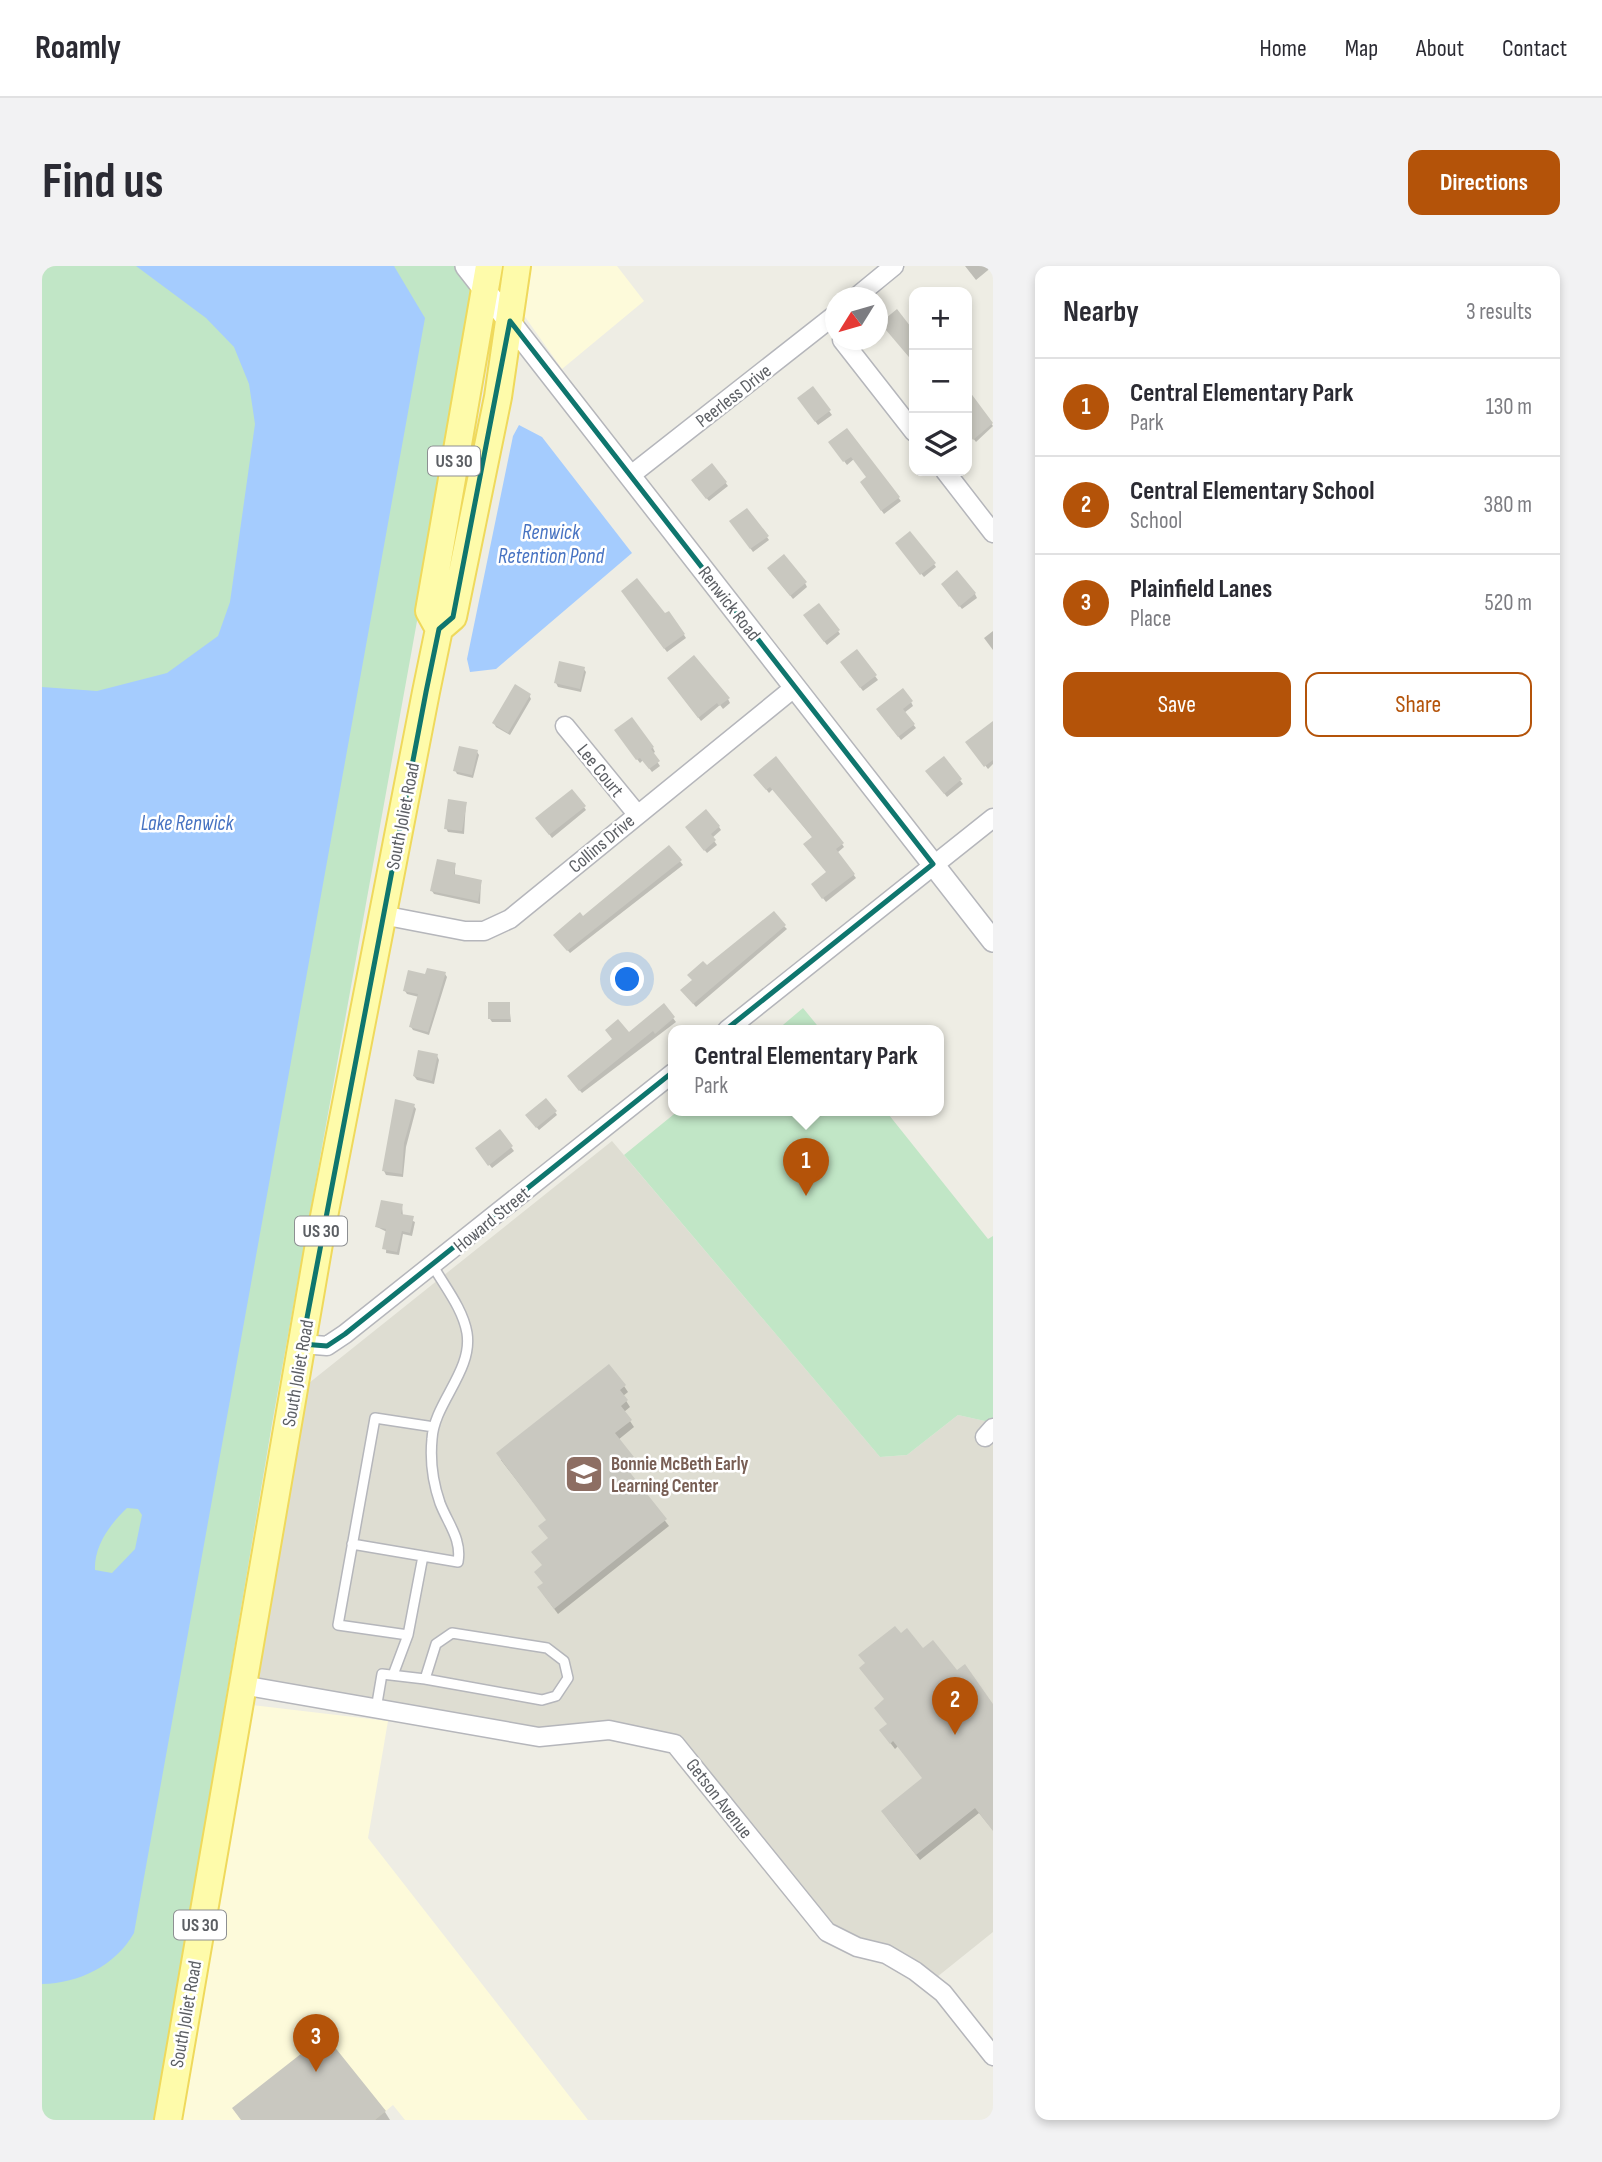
<!DOCTYPE html>
<meta charset="utf-8">
<style>
body{margin:0;font-family:"Sofia Sans Condensed",sans-serif;background:#f2f2f3;color:#2b2b33}
.controls{position:absolute;right:21px;top:21px;display:grid;overflow:hidden;border-radius:14px;box-shadow:0 4px 10px #0003}
.controls button{width:63px;height:63px;display:grid;place-items:center;padding:0;border:0;border-bottom:2px solid #e1e1e2;background:#fff;color:#2b2b33;font:35px sans-serif}
.compass{position:absolute;left:783px;top:21px;width:63px;height:63px;border-radius:50%;background:#fff;box-shadow:0 4px 10px #0003;rotate:233deg}
.you{position:absolute;left:586px;top:714px;width:24px;height:24px;margin:-18px;border:5px solid #fff;border-radius:50%;background:#1a73e8;box-shadow:0 0 0 10px #1a73e833}
.badge{display:grid;place-items:center;width:46px;height:46px;border-radius:50%;background:#b45309;color:#fff;font-size:23px;font-weight:700}
.pin{position:absolute;translate:-50% -58px;filter:drop-shadow(0 2px 4px #0008)}
.pin::after{content:'';position:absolute;top:37px;width:24px;height:21px;background:inherit;clip-path:polygon(0 0,100% 0,50% 100%)}
.popup{position:absolute;left:626px;top:759px;width:276px;height:91px;box-sizing:border-box;display:grid;place-content:center;border-radius:14px;background:#fff;filter:drop-shadow(0 2px 5px #0005);font-size:23px;white-space:nowrap;color:#7c7c81}
.popup b{font-size:26px;color:#2b2b33}
.popup::after{content:'';position:absolute;left:50%;top:100%;margin-left:-14px;border:14px solid transparent;border-top-color:#fff}
.list{margin:0;padding:0;list-style:none}
h2{display:flex;justify-content:space-between;align-items:center;height:91px;margin:0;padding:0 28px;font-size:30px}
h2 small{font-size:23px;font-weight:400;color:#7c7c81}
.list li{display:grid;grid-template-columns:46px 1fr auto;gap:21px;align-items:center;box-sizing:border-box;height:98px;padding:0 28px;border-top:2px solid #e1e1e2}
.list b{display:block;font-size:26px;white-space:nowrap}
.list p{margin:0;font-size:23px;white-space:nowrap;color:#7c7c81}
.list em{font-size:23px;font-style:normal;color:#7c7c81}
.actions{display:flex;gap:14px;padding:21px 28px}
.actions a{flex:1;padding:16px 0;border:2px solid #b45309;border-radius:14px;text-align:center;font-size:24px;color:#b45309}
.actions .main{background:#b45309;color:#fff}
.icon{flex:none;width:38px;height:38px;fill:none;stroke:currentColor;stroke-width:2;stroke-linecap:round;stroke-linejoin:round}
.map{position:relative;flex:none;width:951px;height:1854px;overflow:hidden;border-radius:14px}
header{display:flex;align-items:center;gap:42px;box-sizing:border-box;height:98px;padding:0 35px;background:#fff;border-bottom:2px solid #e1e1e2}
header strong{font-size:33px}
nav{display:flex;gap:38px;margin-inline-start:auto;font-size:24px}
.intro{display:flex;align-items:center;justify-content:space-between;box-sizing:border-box;height:168px;padding:0 42px}
h1{margin:0;font-size:49px}
.button{padding:18px 32px;border-radius:14px;background:#b45309;color:#fff;font-size:24px;font-weight:700}
main{display:flex;gap:42px;padding:0 42px}
aside{flex:1;background:#fff;border-radius:14px;box-shadow:0 4px 10px #0003}
.map>svg:first-child{display:block}
.commercial{fill:#fdfada}
.education{fill:#deddd2}
.green{fill:#c1e6c6}
.water{fill:#a5ccfe;fill-rule:evenodd}
.shadow{fill:#0003}
.building{fill:#c9c8c0}
.lines{fill:none;stroke-linecap:round;stroke-linejoin:round}
.service-casing{stroke:#b5b6bb;stroke-width:12}
.minor-casing{stroke:#b5b6bb;stroke-width:21}
.tertiary-casing{stroke:#b5b6bb;stroke-width:24}
.primary-casing{stroke:#efd95c;stroke-width:30}
.service{stroke:#fff;stroke-width:9}
.minor{stroke:#fff;stroke-width:18}
.tertiary{stroke:#fff;stroke-width:21}
.primary{stroke:#fefbaa;stroke-width:26}
.marked{fill:none;stroke:#0f766e;stroke-width:5;stroke-linejoin:round}
.labels{text-anchor:middle;stroke-width:5;stroke-linejoin:round;paint-order:stroke}
.shield{fill:#fff;stroke:#8d8f92;stroke-width:2}
.shield-label{font-size:18px;font-weight:bold;fill:#5c5f64}
.street-label{font-size:19px;fill:#5c5f64;stroke:#fff}
.education-label{font-size:19px;font-weight:bold;fill:#785e54;stroke:#fff;text-anchor:start}
.water-label{font-size:21px;font-style:italic;fill:#4773c2;stroke:#fff}
</style>
<header>
<strong>Roamly</strong>
<nav><a>Home</a><a>Map</a><a>About</a><a>Contact</a></nav>
</header>
<div class="intro"><h1>Find us</h1><a class="button">Directions</a></div>
<main>
<div class="map">
<svg width="951" height="1854" viewBox="0 0 951 1854">
<rect width="100%" height="100%" fill="#eeede4"/>
<!-- commercial -->
<path class="commercial" d="M483,0H575L602,35L520,103L476,41Z
M210,1439L346,1455L326,1572L546,1854H363L351,1839L333,1854H138Z"/>
<!-- education -->
<path class="education" d="M570,875L838,1191L865,1189L916,1149L943,1155L951,1165V1666L895,1711L847,1683L788,1661L672,1513L627,1468L569,1457L508,1463L212,1413L262,1121Z"/>
<!-- green -->
<path class="green" d="M0,0H417L435,23L230,1158L113,1854H0Z
M761,742L779,764H735Z
M637,844H843L946,973L951,970V1165L943,1155L916,1149L865,1189L838,1191L582,889Z"/>
<!-- water -->
<path class="water" d="M94,0H352L383,52L92,1667C73,1700 37,1717 0,1718V421L55,425L125,407L176,370L188,336L213,158L207,118L192,81L164,52ZM85,1242L96,1243L100,1249L93,1283L70,1307L53,1304C52,1280 68,1258 85,1242Z
M477,159L500,171L590,287L454,403L428,406L425,393L471,170Z"/>
<!-- shadow -->
<path class="shadow" d="M923,0H951L934,14Z
M771,123L790,149L776,159L759,136Z
M928,129L951,160L934,176L925,164V132Z
M804,165L859,235L842,248L822,220L826,212L812,193L805,199L791,180Z
M670,199L686,220L667,235L653,218Z
M692,259L725,271L727,274L711,286Z
M857,281L892,298L894,301L882,311Z
M729,306L763,317L765,321L751,333Z
M903,322L933,328L935,332L920,343Z
M583,329L642,369L644,372L625,386Z
M765,353L796,365L798,368L785,379Z
M951,365V384L942,372Z
M802,400L833,410L836,414L821,425Z
M541,402L544,406L539,426L516,421L514,417Z
M629,416L686,433L688,437L681,443L678,439L659,455Z
M487,429L489,433L468,469L454,461L452,457Z
M869,436L871,440L862,447L874,462L859,474L838,447Z
M951,457V498L946,503L928,480Z
M576,468L611,482L613,486L610,488L618,500L610,506L601,494L598,497Z
M435,486L437,489L431,512L415,508L413,504Z
M901,492L921,518L905,531L888,509Z
M734,493L800,578L802,581L795,587L814,612L784,636L771,619L786,607L764,578L771,572L731,523L727,527L713,509Z
M424,537L422,568L406,566L404,562Z
M542,541L544,544L510,572L498,556Z
M677,561L679,564L670,572L675,579L665,587L647,565Z
M627,581L641,599L528,687L516,673Z
M413,598V611L439,616L438,638L392,628L390,625Z
M742,660L745,663L654,741L643,728L665,701Z
M403,708L405,711L387,769L371,764L369,761L377,731L365,728L363,725L385,710Z
M467,738L469,756H450L448,753Z
M622,740L634,756L540,827L529,814L572,773L586,769Z
M395,790L397,794L392,818L375,814L372,810Z
M371,839L374,843L364,881L361,911L344,909L342,905Z
M513,846L515,849L497,864L488,853Z
M457,865L472,885L450,902L437,886Z
M360,940L361,950L373,956L370,970L361,968L357,989L344,987L345,966L335,961Z
M582,1120L586,1126L581,1130L588,1141L582,1146L592,1161L576,1174L594,1198L585,1205L627,1260L516,1348L501,1328V1300L508,1273L506,1255L459,1194Z
M881,1385L915,1407L951,1440V1564L937,1547L878,1594L845,1552L882,1513L856,1480L853,1483L843,1470L846,1459L843,1434Z
M343,1846L348,1854H199Z"/>
<!-- building -->
<path class="building" d="M855,43L872,65V97L838,57Z
M771,120L789,144L773,156L755,132Z
M925,122L951,157L931,174L925,165Z
M805,162L858,231L839,245L818,216L824,211L809,191L801,196L786,176Z
M670,197L685,216L664,233L649,214Z
M705,242L727,270L708,283L687,255Z
M868,265L894,297L878,309L853,277Z
M742,288L765,316L748,330L725,302Z
M915,304L934,327L917,341L899,318Z
M595,312L623,347L627,345L643,368L622,383L579,325Z
M777,337L798,364L782,376L761,349Z
M815,383L835,409L818,422L798,396Z
M652,389L688,432L677,440L675,437L656,452L625,412Z
M517,395L543,401L538,423L512,417Z
M473,418L489,428L466,467L450,457Z
M861,422L871,435L861,443L873,458L856,471L834,443Z
M590,451L612,481L609,483L618,495L607,503L598,492L594,494L572,464Z
M951,455V494L942,501L923,476Z
M417,480L436,484L430,509L411,505Z
M734,490L802,577L794,583L813,608L780,633L769,618L784,606L761,578L770,571L728,521L724,524L711,509Z
M902,490L920,513L902,528L883,505Z
M530,523L544,540L507,569L493,552Z
M406,533L425,536L420,565L402,563Z
M664,543L678,560L669,568L674,574L662,585L643,561Z
M627,579L640,594L525,685L511,669L538,646L541,650Z
M395,593L414,597L412,608L440,614L436,635L388,625Z
M732,645L744,659L651,738L638,724L650,714L645,709L661,695L665,699Z
M385,702L404,706L386,766L367,761L376,728L361,725L366,704L383,708Z
M446,736H468V753H446Z
M622,737L633,751L613,768L611,765L537,825L525,810L570,773L563,764L576,753L587,766Z
M376,784L396,788L390,815L371,810Z
M504,832L515,845L494,862L483,849Z
M353,833L373,838L362,877L360,908L340,905Z
M458,863L471,880L446,900L433,882Z
M339,934L361,938L359,948L372,950L368,967L360,965L355,986L340,983L344,963L333,961Z
M567,1098L584,1119L578,1124L586,1134L579,1140L590,1154L573,1167L592,1191L582,1199L625,1253L512,1343L495,1321L501,1317L492,1306L500,1299L489,1286L506,1272L496,1260L504,1254L454,1187Z
M853,1360L859,1367L865,1362L881,1382L891,1374L915,1404L923,1398L951,1438V1565L933,1542L874,1589L839,1545L880,1512L851,1475L848,1478L837,1464L845,1458L832,1442L842,1433L817,1402L823,1397L816,1389Z
M283,1769L344,1845L333,1854H199L190,1842Z"/>
<g class="lines">
<!-- service casing -->
<g class="service-casing">
<path id="service" d="M310,1278L416,1296C420,1273 406,1258 398,1237C391,1217 388,1194 390,1173C392,1137 431,1105 425,1067C421,1043 403,1021 391,1000
M381,1290L366,1369L296,1359L333,1152L392,1161
M351,1409L366,1369
M334,1443L340,1408L383,1413L500,1434L514,1430L526,1412L522,1395L505,1382L410,1367L394,1378L383,1413"/>
</g>
<!-- minor casing -->
<g class="minor-casing">
<path id="minor" d="M813,32L852,0
M800,74L872,166
M903,205L951,267
M589,209L794,48
M523,460L595,548
M340,649L423,665H442L468,653L753,421
M685,764L951,552
M260,1078L285,1080L303,1068L631,807
M943,1171L951,1162
M200,1419L497,1471L567,1464L633,1478L785,1666L815,1681L844,1688L873,1705L901,1727L951,1790"/>
</g>
<!-- tertiary casing -->
<g class="tertiary-casing">
<path id="tertiary" d="M424,0L951,675"/>
</g>
<!-- primary casing -->
<g class="primary-casing">
<path id="primary" d="M397,363L387,345L447,0
M126,1854L279,966L384,426L397,363L411,351L456,131L475,0"/>
</g>
<!-- service -->
<use href="#service" class="service"/>
<!-- minor -->
<use href="#minor" class="minor"/>
<!-- tertiary -->
<use href="#tertiary" class="tertiary"/>
<!-- primary -->
<use href="#primary" class="primary"/>
</g>
<!-- marked area -->
<path class="marked" d="M468,55L891,598L303,1068L285,1080L260,1078L384,426L397,363L411,351Z"/>
<!-- icons -->
<defs>
<g id="school-square" transform="scale(2.0125)"><rect x="-9" y="-9" width="18" height="18" rx="4" fill="#8d6e63" stroke="#fff"/><path d="M0-5L7-2L0 1L-7-2ZM-4 1L0 2.5L4 1V4Q0 6-4 4Z" fill="#fff"/></g>
</defs>
<g fill-rule="evenodd">
<use href="#school-square" x="542" y="1208"/>
</g>
<g class="labels">
<!-- shield labels -->
<g class="shield">
<rect x="386" y="180.5" width="52" height="29" rx="5"/>
<rect x="253" y="950.5" width="52" height="29" rx="5"/>
<rect x="132" y="1644.5" width="52" height="29" rx="5"/>
</g>
<g class="shield-label">
<text x="412" y="201">US 30</text>
<text x="279" y="971">US 30</text>
<text x="158" y="1665">US 30</text>
</g>
<!-- street labels -->
<g class="street-label">
<text transform="translate(691 129) rotate(-38)" y="7">Peerless Drive</text>
<text transform="translate(688 337) rotate(52)" y="7">Renwick Road</text>
<text transform="translate(559 504) rotate(51)" y="7">Lee Court</text>
<text transform="translate(360 550) rotate(-79)" y="7">South Joliet Road</text>
<text transform="translate(559 577) rotate(-40)" y="7">Collins Drive</text>
<text transform="translate(449 953) rotate(-39)" y="7">Howard Street</text>
<text transform="translate(255 1107) rotate(-80)" y="7">South Joliet Road</text>
<text transform="translate(678 1532) rotate(52)" y="7">Getson Avenue</text>
<text transform="translate(143 1748) rotate(-80)" y="7">South Joliet Road</text>
</g>
<!-- education labels -->
<g class="education-label">
<text x="569" y="1204">Bonnie McBeth Early<tspan x="569" dy="22">Learning Center</tspan></text>
</g>
<!-- water labels -->
<g class="water-label">
<text x="509" y="273">Renwick<tspan x="509" dy="24">Retention Pond</tspan></text>
<text x="145" y="564">Lake Renwick</text>
</g>
</g>
</svg>
<div class="controls">
<button>+</button>
<button>−</button>
<button><svg class="icon" aria-label="layers" viewBox="0 0 24 24"><path d="M12 4l9 5-9 5-9-5zM3 14l9 5 9-5"/></svg></button>
</div>
<svg class="compass" viewBox="-18 -18 36 36"><path d="M0-13l5 13h-10z" fill="#e53935"/><path d="M0 13l5-13h-10z" fill="#7c7c81"/></svg>
<div class="you"></div>
<div class="pin badge" style="left:764px;top:930px">1</div>
<div class="popup"><b>Central Elementary Park</b>Park</div>
<div class="pin badge" style="left:913px;top:1469px">2</div>
<div class="pin badge" style="left:274px;top:1806px">3</div>
</div>
<aside>
<h2>Nearby<small>3 results</small></h2>
<ul class="list">
<li><span class="badge">1</span><div><b>Central Elementary Park</b><p>Park</p></div><em>130 m</em></li>
<li><span class="badge">2</span><div><b>Central Elementary School</b><p>School</p></div><em>380 m</em></li>
<li><span class="badge">3</span><div><b>Plainfield Lanes</b><p>Place</p></div><em>520 m</em></li>
</ul>
<div class="actions"><a class="main">Save</a><a>Share</a></div>
</aside>
</main>
